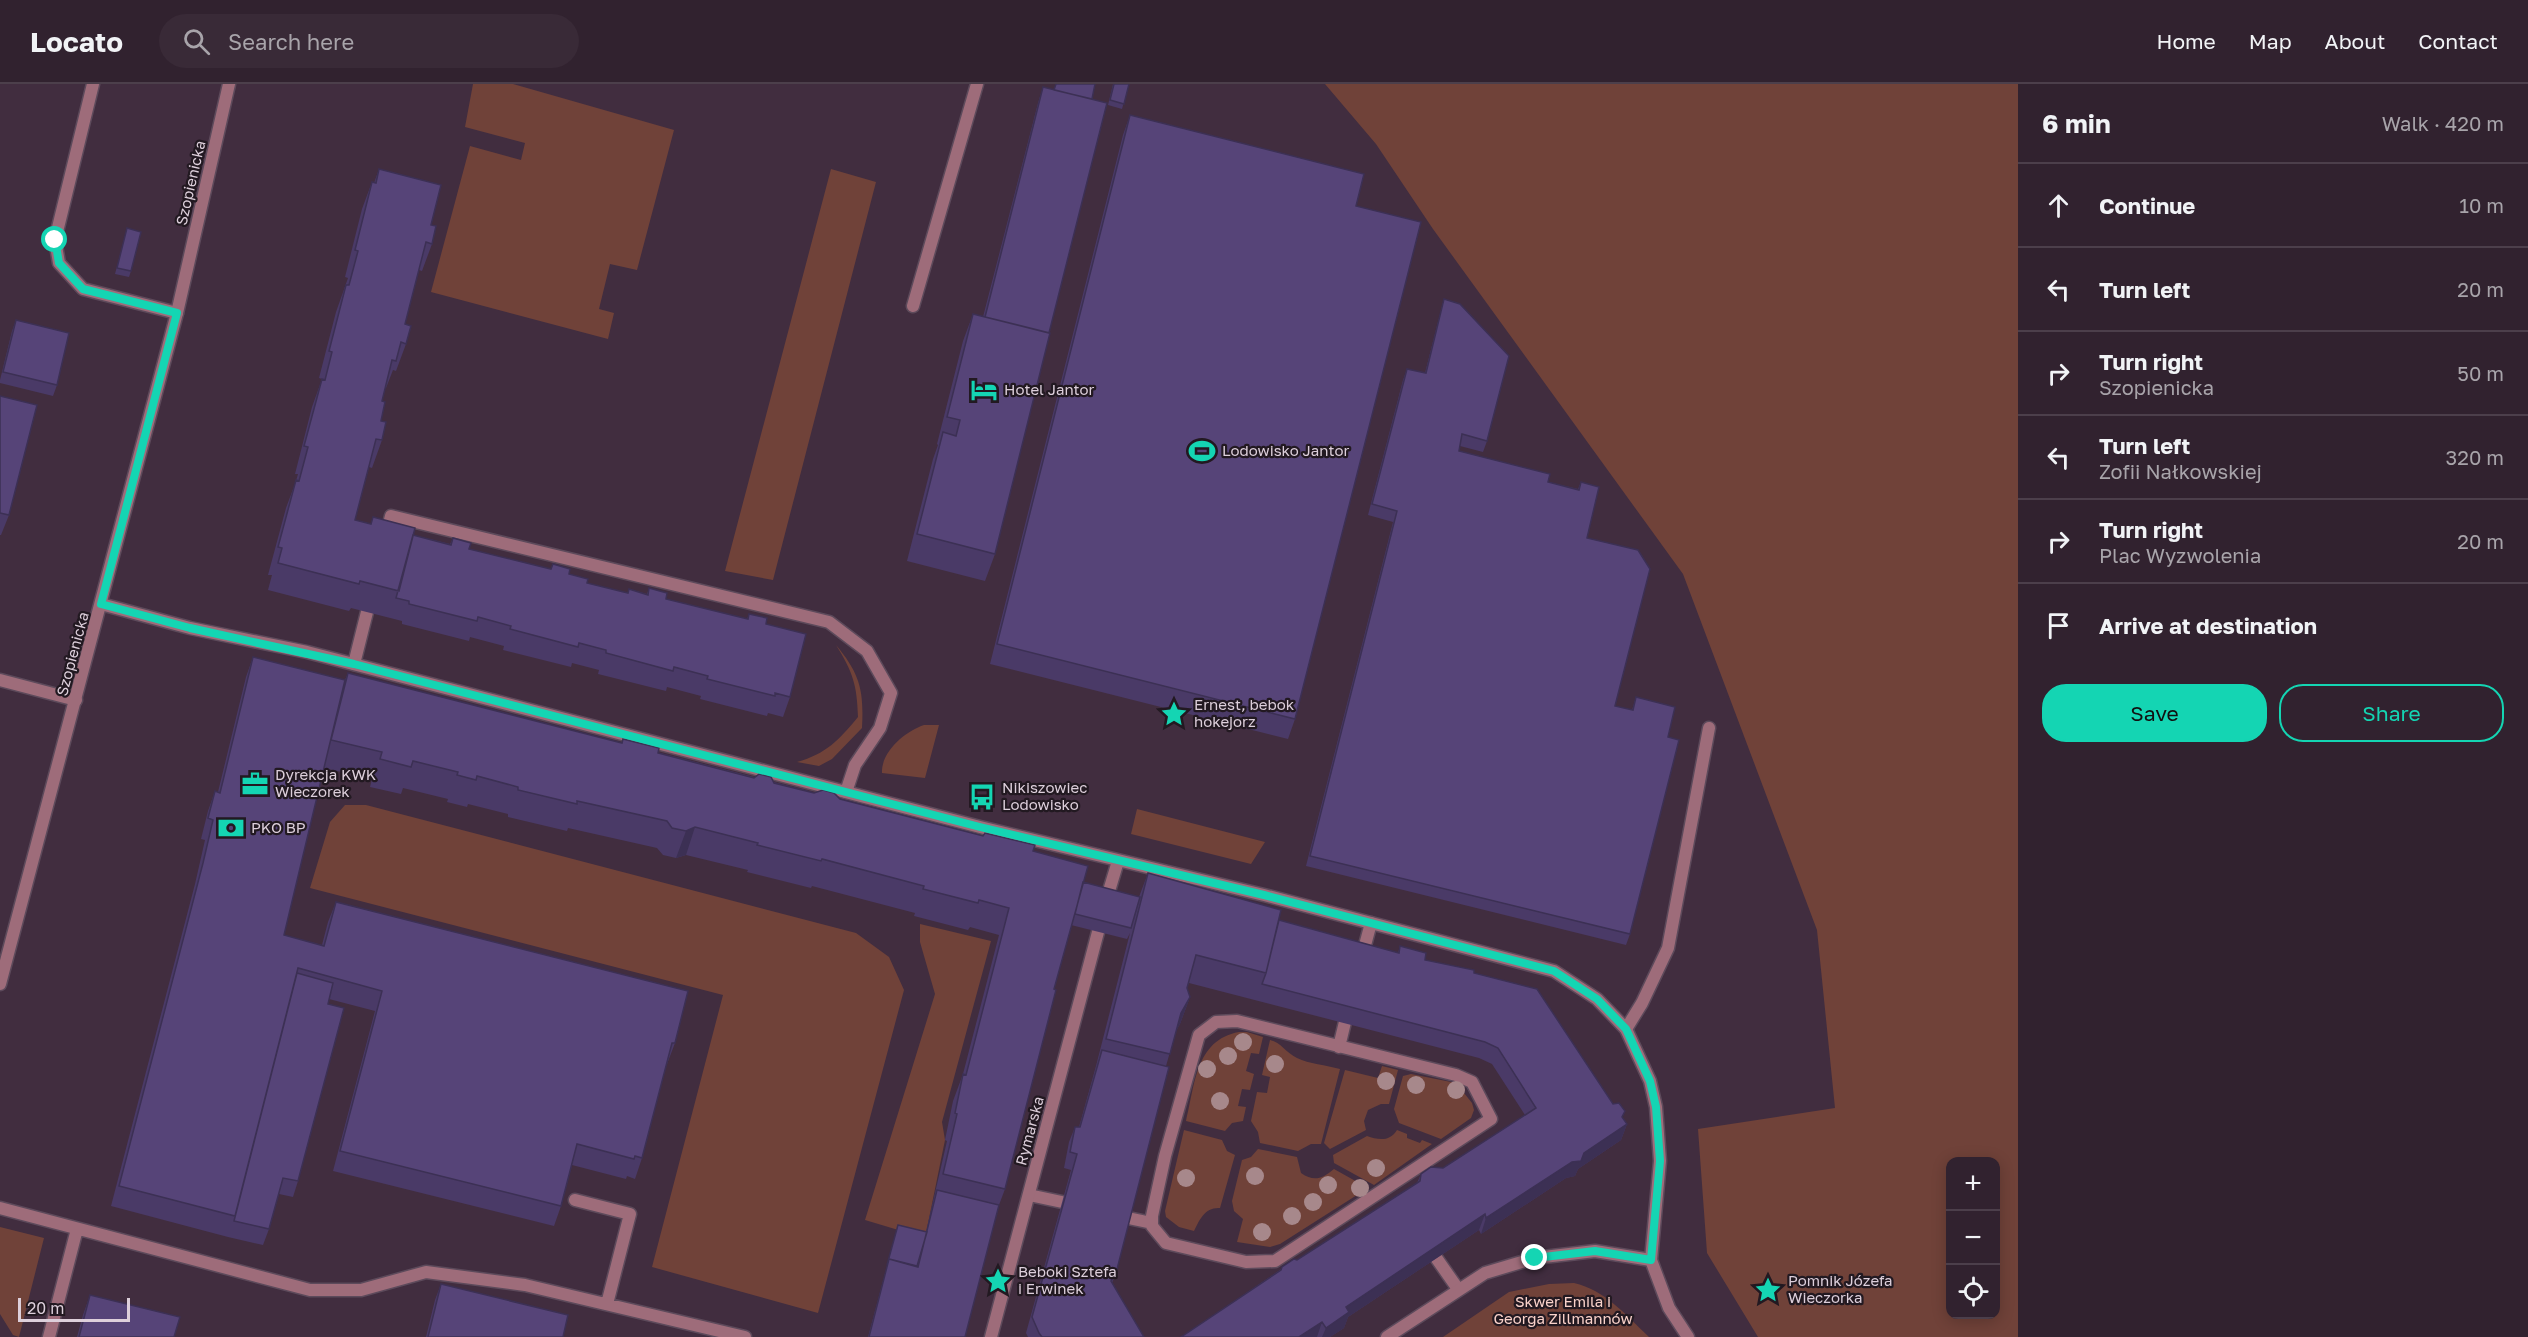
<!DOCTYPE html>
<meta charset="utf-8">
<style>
body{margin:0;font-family:"Golos Text",sans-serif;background:#392a37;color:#f1f3f6}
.controls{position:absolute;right:18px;bottom:18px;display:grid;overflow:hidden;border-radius:12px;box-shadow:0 3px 15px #0003}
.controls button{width:54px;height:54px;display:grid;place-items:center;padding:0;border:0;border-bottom:2px solid #4c3f4b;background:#31222f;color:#f1f3f6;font:30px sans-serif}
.scale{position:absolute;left:18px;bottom:15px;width:112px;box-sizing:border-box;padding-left:6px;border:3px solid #ddcfdb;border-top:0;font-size:16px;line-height:21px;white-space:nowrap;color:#ddcfdb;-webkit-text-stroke:4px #221921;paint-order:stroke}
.stop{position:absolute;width:18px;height:18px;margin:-14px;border:4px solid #14d5b3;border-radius:50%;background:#fff}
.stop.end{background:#14d5b3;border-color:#fff;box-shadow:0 2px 6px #0008}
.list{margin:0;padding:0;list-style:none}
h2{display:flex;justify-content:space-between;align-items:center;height:78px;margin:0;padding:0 24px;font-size:26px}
h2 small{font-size:20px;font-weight:400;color:#a8a4aa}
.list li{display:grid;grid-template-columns:39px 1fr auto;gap:18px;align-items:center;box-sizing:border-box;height:84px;padding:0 24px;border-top:2px solid #4c3f4b}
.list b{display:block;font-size:22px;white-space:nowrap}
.list p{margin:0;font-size:20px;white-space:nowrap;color:#a8a4aa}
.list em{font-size:20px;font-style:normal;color:#a8a4aa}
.actions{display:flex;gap:12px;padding:18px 24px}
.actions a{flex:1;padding:14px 0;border:2px solid #14d5b3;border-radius:24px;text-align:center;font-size:21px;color:#14d5b3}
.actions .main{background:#14d5b3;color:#111}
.icon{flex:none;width:33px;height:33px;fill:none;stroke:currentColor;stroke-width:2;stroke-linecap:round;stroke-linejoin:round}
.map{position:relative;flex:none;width:2018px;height:1253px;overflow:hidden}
header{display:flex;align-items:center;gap:36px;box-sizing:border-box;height:84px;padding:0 30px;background:#31222f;border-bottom:2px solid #4c3f4b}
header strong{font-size:28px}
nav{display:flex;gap:33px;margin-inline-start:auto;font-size:21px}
.search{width:420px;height:54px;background:#392a37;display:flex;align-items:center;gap:15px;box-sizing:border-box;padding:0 21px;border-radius:33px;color:#a8a4aa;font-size:22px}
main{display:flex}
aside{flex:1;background:#31222f}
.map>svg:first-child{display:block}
.green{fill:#704239;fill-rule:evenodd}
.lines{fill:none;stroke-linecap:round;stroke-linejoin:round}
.service-casing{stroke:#5d4a5b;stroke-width:15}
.minor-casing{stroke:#5d4a5b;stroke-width:15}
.tertiary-casing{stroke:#5d4a5b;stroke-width:15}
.service{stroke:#9e6c7a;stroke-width:12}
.minor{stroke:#9e6c7a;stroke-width:12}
.tertiary{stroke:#9e6c7a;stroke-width:12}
.tree{fill:#a7888b}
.wall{fill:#4a3a67}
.shaded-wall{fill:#3c3054}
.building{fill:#564478;stroke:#3c3054;stroke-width:1.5}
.route{stroke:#14d5b3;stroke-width:8}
.labels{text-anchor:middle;stroke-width:4.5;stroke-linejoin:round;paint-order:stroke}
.street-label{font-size:15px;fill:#ddcfdb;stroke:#221921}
.poi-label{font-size:15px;fill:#ddcfdb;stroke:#221921;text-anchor:start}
.park-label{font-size:15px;fill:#fad2ca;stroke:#221921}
</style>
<header>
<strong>Locato</strong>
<div class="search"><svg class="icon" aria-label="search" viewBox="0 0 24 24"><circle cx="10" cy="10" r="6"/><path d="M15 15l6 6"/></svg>Search here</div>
<nav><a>Home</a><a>Map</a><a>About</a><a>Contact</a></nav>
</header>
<main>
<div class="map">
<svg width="2018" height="1253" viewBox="0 0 2018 1253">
<rect width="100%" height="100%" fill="#412d3f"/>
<!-- green -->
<path class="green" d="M473,0H513L674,46L637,186L610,180L599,225L614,229L608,255L431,208L470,62L521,76L525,59L465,43Z
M1325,0H2018V1253H1758L1707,1169L1698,1045L1835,1024L1817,846L1683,490L1433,145L1376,60ZM1950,1078H1996V1230H1950Z
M831,85L876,98L773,496L725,487Z
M836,561C860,590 864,606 862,644L832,675L819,682L797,678C826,670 839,656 858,633C857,601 853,588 836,561Z
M924,641H939L925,694L882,689C881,667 906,647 924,641Z
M345,721H366L856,849L889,873L904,906L818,1229L652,1183L723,911L310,804L330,738Z
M1137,725L1265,758L1251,780L1131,750Z
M920,840L991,857L942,1038L945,1056L925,1154L865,1136L935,910L920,858Z
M1239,948H1247L1263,953L1259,970L1251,969L1246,987L1254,990L1250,1006L1242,1005L1238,1022L1246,1023L1243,1037L1232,1039L1225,1047L1186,1037C1195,1002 1195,956 1239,948Z
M1270,956C1281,958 1286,969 1297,974C1309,980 1326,981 1340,985L1321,1060H1311L1298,1067L1260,1059L1258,1048L1251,1037L1257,1008L1267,1009L1270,993L1262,991Z
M1382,982L1398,986L1389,1020H1381L1368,1026L1364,1037L1366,1046L1330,1065L1324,1059L1345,986L1378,994Z
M1411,990L1456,999L1472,1019L1474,1026L1471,1034L1441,1055L1399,1039L1394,1025L1403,992Z
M1184,1046L1222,1056L1227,1067L1235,1071L1220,1124C1205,1123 1200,1135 1194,1147L1179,1143L1166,1133L1165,1127Z
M1397,1046L1407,1050V1054L1420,1059L1422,1056L1432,1060L1374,1101L1334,1079L1333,1071L1367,1052C1378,1056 1390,1058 1397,1046Z
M1258,1065L1297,1073L1301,1089C1314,1098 1322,1095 1334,1085L1368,1104L1280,1160L1270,1163L1237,1158L1243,1135L1234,1127L1232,1117L1242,1076L1251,1073Z
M0,1143L44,1154L19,1253L13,1251L0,1230Z
M1574,1199C1605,1206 1626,1231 1649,1253H1443L1509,1208L1549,1200Z"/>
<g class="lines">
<!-- service casing -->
<g class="service-casing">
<path id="service" d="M93,0L55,156L59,179L83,205L177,229
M913,222L977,0
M386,452L391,432L829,538L867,567L891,609L880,644L855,681L846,708
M354,580L367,528
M0,596L76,616
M1361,876L1371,839
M1237,937L1456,991L1472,998L1491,1035L1275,1177L1246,1178L1166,1159L1152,1142V1132L1165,1072L1199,951L1216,938Z
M1626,945L1642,919L1668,864L1709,644
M1339,963L1345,938
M1029,1111L1062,1118
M575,1116L630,1130L607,1220
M0,1124L310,1206H361L426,1188L525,1201L745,1253
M1128,1134L1152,1139
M1437,1175L1458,1205
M49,1253L77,1145"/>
</g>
<!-- minor casing -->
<g class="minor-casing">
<path id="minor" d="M101,520L190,544L307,568L980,743L1264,811L1554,887L1597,915L1626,945L1650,997L1656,1023L1660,1077L1651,1176
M1106,817L1118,777
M1651,1176L1669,1224L1688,1253
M991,1253L1098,848
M1387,1253L1485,1189L1535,1174L1595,1167L1651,1176"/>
</g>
<!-- tertiary casing -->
<g class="tertiary-casing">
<path id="tertiary" d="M0,900L177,229L229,0"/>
</g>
<!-- service -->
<use href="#service" class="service"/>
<!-- minor -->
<use href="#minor" class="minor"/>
<!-- tertiary -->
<use href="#tertiary" class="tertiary"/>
</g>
<!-- trees -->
<g class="tree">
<circle cx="1243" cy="958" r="9"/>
<circle cx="1228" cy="972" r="9"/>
<circle cx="1275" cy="980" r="9"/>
<circle cx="1207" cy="985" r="9"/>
<circle cx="1386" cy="997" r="9"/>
<circle cx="1416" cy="1001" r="9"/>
<circle cx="1456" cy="1006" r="9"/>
<circle cx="1220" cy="1017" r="9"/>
<circle cx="1376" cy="1084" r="9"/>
<circle cx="1255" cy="1092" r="9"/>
<circle cx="1186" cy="1094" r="9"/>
<circle cx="1328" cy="1101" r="9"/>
<circle cx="1360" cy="1104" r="9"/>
<circle cx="1313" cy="1118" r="9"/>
<circle cx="1292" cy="1132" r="9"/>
<circle cx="1262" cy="1148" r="9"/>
</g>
<!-- wall -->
<path class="wall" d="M1056,0H1095L1049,249L995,470L985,497L907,477L933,375L938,361L937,360L963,257L973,230L983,233L1038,19L1043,3L1054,6Z
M1113,0H1129L1122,25L1108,21Z
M1130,31L1356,122L1295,635L1288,655L990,580L1123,51Z
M379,85L431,141L432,160L422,187L419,186L405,240L406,260L396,287L393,286L386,304H385L382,317L381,337L382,356L372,384L369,383L355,436L371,440L373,433L413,451L450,460L453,454L469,465L551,485L553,480L569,490L587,499L628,509L629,505L647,510L649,504L666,515L747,535L749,530L766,540L790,613L783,633L768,629L767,632L700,615L701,612L667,603L666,607L598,590L599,586L572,579L571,583L503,566L504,562L470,553L469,557L402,540V537L351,524L349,527L268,506L272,491H268L286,424L296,397L298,390H295L312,323L322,295L319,294L336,228L348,194L345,193L362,125L372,98L374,99Z
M127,144L131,187L129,193L115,190Z
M1444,215L1487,357L1483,368L1460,362L1459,367L1548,398L1578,405L1581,398L1587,454L1615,622L1632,626L1636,613L1668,653L1630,850L1626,861L1306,782L1393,438L1368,431L1403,296L1407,285L1425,289L1441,226Z
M16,236L57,301L53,312L0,299V296L12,247Z
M0,312L9,431L1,451H0Z
M253,573L345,596L348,589L840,715L1033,767L1083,798L1139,813L1148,789L1279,836L1398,869L1400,862L1425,876L1474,889L1622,1034L1627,1040L1621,1056L1578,1085L1575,1092L1566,1094L1481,1150L1479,1146L1348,1233L1344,1244L1330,1253H1181L1280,1186L1282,1183L1297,1176L1417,1099L1421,1090L1443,1084L1525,1031L1492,980L1479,974L1189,899L1187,904L1190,913L1180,940L1176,947L1166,982L1116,1189L1112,1199L1144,1253H1028L1026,1249L1071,1086L1064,1084L1069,1058L1075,1043H1079L1096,982L1130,849L1127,855L1071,841L1054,905L1005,1105L999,1121L965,1253H868L898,1141L926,1148L947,1057L945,1056L953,1017L963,990L999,851L970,843L968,846L914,832L915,829L812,802L811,804L747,788L748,786L686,771L676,774L663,771L657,764L568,744L567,747L508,733V730L468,720L467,723L447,718L448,715L403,704L401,710L370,703L372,695L324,684L284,851L322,861L328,838L336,818L675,959L667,980V979L642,1074L635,1095L627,1092L626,1095L572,1081L561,1122L554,1142L333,1087L375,927L329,915L298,1097L293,1113L279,1110L269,1145L263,1161L228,1153L111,1122L195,800L205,756L201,755L208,727L215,707L218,708L246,593Z
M441,1200L563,1253H426L435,1216Z
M90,1211L174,1253H77L83,1231Z"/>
<!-- shaded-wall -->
<path class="shaded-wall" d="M695,743L686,771L676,774L686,747Z
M1190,913L1180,940L1171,956L1181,929Z
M1625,1027L1619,1043L1627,1040L1621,1056L1578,1085L1575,1092L1566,1094L1481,1150L1486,1134L1584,1069Z
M1485,1130L1479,1146L1348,1233L1344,1244L1330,1253H1322L1326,1244L1346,1223Z
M1322,1238L1317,1253H1299Z"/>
<!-- building -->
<path class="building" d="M1056,0H1095L1092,15L1054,6Z
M1114,0H1129L1124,20L1110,16Z
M1043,3L1107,19L1049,249L985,233Z
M1130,31L1364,90L1356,122L1421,138L1295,635L997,560Z
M379,85L441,101L431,141L436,142L432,160L426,158L405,240L411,242L406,260L401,258L396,277L392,276L382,317L385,318L381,337L386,338L382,356L376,355L355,436L371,440L373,433L415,444L399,507L360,497L359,500L278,479L282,464L278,463L296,396L299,397L308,363L304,362L322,295L325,296L332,268L329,267L346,201H349L358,167L355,166L372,98L376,99Z
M127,144L141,148L131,187L117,184Z
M1444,215L1460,220L1509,272L1487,357L1462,350L1459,367L1550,390L1548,398L1579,406L1581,398L1599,403L1587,454L1638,466L1650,485L1615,622L1633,626L1636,613L1675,623L1668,653L1679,656L1630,850L1310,772L1397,427L1372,420L1407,285L1426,289Z
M973,230L1050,249L995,470L917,450L943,348L956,352L960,336L947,333Z
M16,236L69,249L57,301L3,288Z
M0,312L37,321L9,431L0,429Z
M413,451L451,461L453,454L471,459L469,465L551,485L553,480L570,485L569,490L588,495L587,499L628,509L629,505L648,511L649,504L667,509L666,515L748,535L749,530L767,534L766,540L806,550L790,613L775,609V612L707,595L708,592L674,583L673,587L606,569V566L579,559L578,563L510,545L511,542L478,533L477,537L409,520V517L396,514Z
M253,573L345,596L284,851L324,862L336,818L688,907L675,959H672L642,1074L635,1072L634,1075L577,1060L561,1122L340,1067L382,907L298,884L235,1132L119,1102L203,779L213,736L208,734L215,707L220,709Z
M348,589L622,659L623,655L659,664L658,669L754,694L759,690L771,693L774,699L814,709L823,706L834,709L840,715L983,752L985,749L1035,761L1033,767L1088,782L1054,905L1056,906L1005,1105L943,1090L957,1030L955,1029L963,990L966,991L1009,824L979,816L978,819L923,805L924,802L822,775L821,777L757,761L758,759L695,743L686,747L672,744L667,737L577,717V720L518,706V703L477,692L476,696L457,691L458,688L413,677L411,683L380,675L382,668L331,656Z
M1148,789L1281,826L1266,889L1196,871L1187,904L1190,913L1181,929L1170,970L1106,955Z
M1083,798L1140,813L1131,844L1075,830Z
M1279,836L1399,869L1400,862L1426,869L1425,876L1474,886V889L1537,905L1613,1020L1619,1019L1625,1027L1622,1033L1627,1040L1584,1069L1581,1077L1572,1078L1486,1134L1485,1130L1346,1223L1349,1228L1326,1244L1322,1238L1299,1253H1181L1281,1186L1282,1183L1294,1175L1297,1176L1417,1099L1420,1097L1421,1090L1431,1083L1443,1084L1536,1024L1498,964L1485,958L1262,900L1266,889Z
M297,889L333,899L328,920L344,924L298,1097L283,1094L269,1145L234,1137Z
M1102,966L1169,983L1116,1189L1111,1197L1144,1253H1042L1039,1249L1032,1233L1077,1070L1070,1068L1075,1043H1080Z
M937,1106L999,1121L965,1253H869L889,1175L918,1183Z
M898,1141L927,1148L917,1182L889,1175L887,1181Z
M441,1200L568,1231L563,1253H428Z
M90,1211L180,1233L174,1253H79Z"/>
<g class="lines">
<!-- route -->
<path class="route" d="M55,156L59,179L83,205L177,229L101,520L190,544L354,580L980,743L1264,811L1554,887L1597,915L1626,945L1650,997L1656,1023L1660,1077L1651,1176L1595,1167L1535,1174"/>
</g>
<!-- icons -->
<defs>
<g id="hotel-bare" transform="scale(2.07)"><path d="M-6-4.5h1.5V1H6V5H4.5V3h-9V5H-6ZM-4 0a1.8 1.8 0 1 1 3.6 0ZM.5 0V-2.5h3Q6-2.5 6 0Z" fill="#14d5b3" stroke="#221921" stroke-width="2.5" paint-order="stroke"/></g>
<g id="stadium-bare" transform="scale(2.07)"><path d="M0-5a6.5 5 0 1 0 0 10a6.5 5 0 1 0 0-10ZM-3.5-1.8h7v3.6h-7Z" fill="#14d5b3" stroke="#221921" stroke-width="2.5" paint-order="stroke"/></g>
<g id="sight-bare" transform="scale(2.07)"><path d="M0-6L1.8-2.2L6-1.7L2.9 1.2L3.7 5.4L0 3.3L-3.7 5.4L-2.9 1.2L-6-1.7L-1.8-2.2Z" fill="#14d5b3" stroke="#221921" stroke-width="2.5" paint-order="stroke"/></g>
<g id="office-bare" transform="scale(2.07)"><path d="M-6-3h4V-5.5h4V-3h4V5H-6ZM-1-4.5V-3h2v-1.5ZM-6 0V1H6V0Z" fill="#14d5b3" stroke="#221921" stroke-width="2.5" paint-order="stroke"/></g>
<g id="bus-bare" transform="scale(2.07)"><path d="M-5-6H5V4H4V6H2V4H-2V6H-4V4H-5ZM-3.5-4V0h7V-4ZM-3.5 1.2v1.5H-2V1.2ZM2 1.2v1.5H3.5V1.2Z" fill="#14d5b3" stroke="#221921" stroke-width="2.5" paint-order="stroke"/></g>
<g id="bank-bare" transform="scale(2.07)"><path d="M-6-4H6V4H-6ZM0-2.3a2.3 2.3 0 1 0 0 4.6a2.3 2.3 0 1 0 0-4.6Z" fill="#14d5b3" stroke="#221921" stroke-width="2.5" paint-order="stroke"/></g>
</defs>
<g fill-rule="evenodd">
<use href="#hotel-bare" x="984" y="306"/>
<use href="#stadium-bare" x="1202" y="367"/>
<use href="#sight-bare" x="1174" y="630"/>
<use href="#office-bare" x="255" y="700"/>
<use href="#bus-bare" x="982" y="713"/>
<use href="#bank-bare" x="231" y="744"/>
<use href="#sight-bare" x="998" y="1197"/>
<use href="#sight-bare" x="1768" y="1206"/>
</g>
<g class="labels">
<!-- street labels -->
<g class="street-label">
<text transform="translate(191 99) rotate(-77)" y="5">Szopienicka</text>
<text transform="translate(73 570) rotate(-75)" y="5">Szopienicka</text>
<text transform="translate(1030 1047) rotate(-75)" y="5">Rymarska</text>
</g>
<!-- poi labels -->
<g class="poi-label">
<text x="1004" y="311">Hotel Jantor</text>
<text x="1222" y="372">Lodowisko Jantor</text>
<text x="1194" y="626">Ernest, bebok<tspan x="1194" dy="17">hokejorz</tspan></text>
<text x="275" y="696">Dyrekcja KWK<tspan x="275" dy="17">Wieczorek</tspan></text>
<text x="1002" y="709">Nikiszowiec<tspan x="1002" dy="17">Lodowisko</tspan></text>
<text x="251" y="749">PKO BP</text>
<text x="1018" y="1193">Beboki Sztefa<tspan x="1018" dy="17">i Erwinek</tspan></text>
<text x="1788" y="1202">Pomnik Józefa<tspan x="1788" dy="17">Wieczorka</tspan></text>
</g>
<!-- park labels -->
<g class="park-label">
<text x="1563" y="1223">Skwer Emila i<tspan x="1563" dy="17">Georga Zillmannów</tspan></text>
</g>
</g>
</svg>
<div class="controls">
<button>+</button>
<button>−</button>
<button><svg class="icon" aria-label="locate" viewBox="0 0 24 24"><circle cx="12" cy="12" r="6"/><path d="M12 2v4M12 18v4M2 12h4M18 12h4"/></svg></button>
</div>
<div class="scale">20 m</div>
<div class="stop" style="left:55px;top:156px"></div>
<div class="stop end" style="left:1535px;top:1174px"></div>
</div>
<aside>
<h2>6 min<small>Walk · 420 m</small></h2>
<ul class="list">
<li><svg class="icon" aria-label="ahead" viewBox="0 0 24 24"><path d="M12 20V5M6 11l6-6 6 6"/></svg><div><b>Continue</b></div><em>10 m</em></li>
<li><svg class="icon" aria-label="left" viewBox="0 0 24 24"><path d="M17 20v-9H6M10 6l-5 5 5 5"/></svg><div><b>Turn left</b></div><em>20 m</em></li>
<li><svg class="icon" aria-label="right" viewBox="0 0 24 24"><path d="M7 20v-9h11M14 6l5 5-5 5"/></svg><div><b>Turn right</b><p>Szopienicka</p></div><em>50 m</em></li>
<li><svg class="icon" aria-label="left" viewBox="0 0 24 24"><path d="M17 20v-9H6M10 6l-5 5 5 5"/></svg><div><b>Turn left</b><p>Zofii Nałkowskiej</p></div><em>320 m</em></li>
<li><svg class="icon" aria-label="right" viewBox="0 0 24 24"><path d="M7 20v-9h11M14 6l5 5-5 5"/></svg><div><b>Turn right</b><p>Plac Wyzwolenia</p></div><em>20 m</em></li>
<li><svg class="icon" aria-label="arrive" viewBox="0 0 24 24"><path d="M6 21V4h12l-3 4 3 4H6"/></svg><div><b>Arrive at destination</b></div></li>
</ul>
<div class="actions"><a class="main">Save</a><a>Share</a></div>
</aside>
</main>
